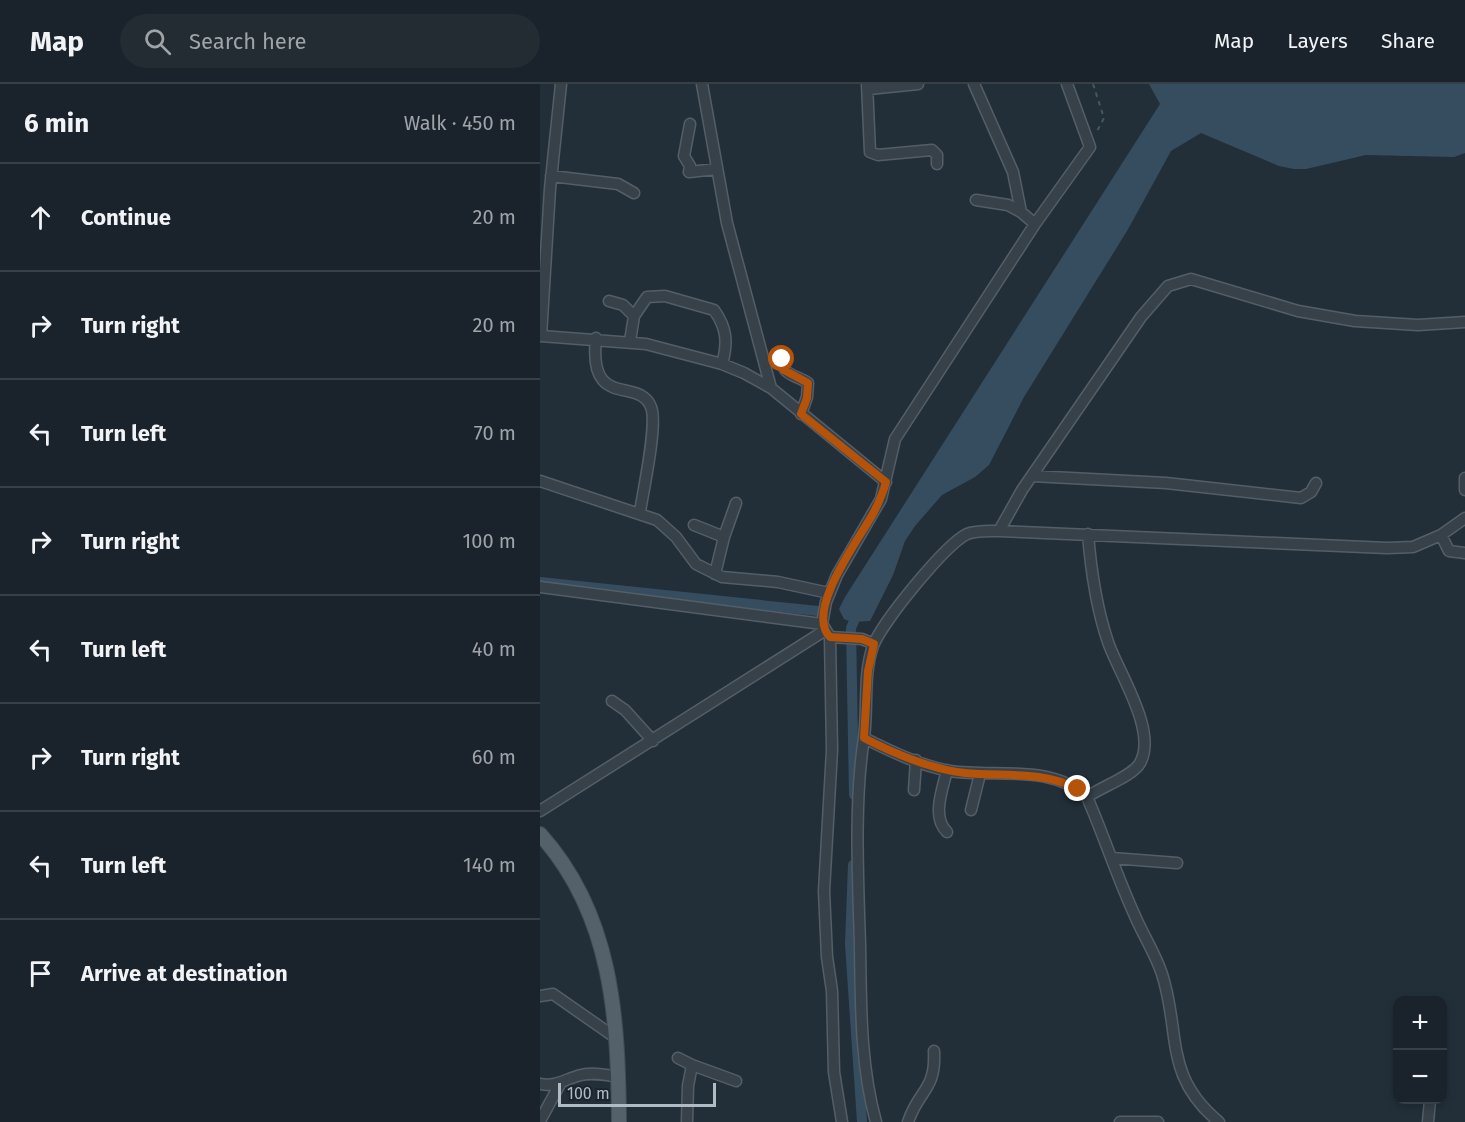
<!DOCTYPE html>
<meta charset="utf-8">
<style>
body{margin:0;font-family:"Fira Sans",sans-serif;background:#232b33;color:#f1f3f6}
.controls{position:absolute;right:18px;bottom:18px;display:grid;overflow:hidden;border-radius:12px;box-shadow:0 3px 9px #0003}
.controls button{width:54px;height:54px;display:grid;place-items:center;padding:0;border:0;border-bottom:2px solid #384047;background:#1a232b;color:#f1f3f6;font:30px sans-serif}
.scale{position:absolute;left:18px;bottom:15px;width:158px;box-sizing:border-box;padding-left:6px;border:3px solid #b1bbc6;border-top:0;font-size:16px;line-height:21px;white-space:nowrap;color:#b1bbc6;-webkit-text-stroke:4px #1b252e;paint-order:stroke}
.stop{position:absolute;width:18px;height:18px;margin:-14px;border:4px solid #b45309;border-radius:50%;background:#fff}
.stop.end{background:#b45309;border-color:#fff;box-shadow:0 2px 6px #0008}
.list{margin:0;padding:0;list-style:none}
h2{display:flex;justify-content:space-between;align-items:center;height:78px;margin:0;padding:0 24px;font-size:26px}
h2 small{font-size:20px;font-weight:400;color:#9fa4a9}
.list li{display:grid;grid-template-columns:39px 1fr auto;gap:18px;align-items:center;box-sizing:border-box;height:108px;padding:0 24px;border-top:2px solid #384047}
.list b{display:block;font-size:22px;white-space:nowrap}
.list em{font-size:20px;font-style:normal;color:#9fa4a9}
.icon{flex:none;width:33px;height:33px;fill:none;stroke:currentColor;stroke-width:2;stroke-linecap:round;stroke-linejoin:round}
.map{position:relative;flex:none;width:925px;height:1038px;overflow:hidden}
header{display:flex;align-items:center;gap:36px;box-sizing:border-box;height:84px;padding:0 30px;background:#1a232b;border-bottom:2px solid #384047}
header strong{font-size:28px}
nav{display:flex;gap:33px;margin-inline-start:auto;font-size:21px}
.search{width:420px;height:54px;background:#232b33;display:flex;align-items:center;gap:15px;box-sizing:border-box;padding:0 21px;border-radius:33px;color:#9fa4a9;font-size:22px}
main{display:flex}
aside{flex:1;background:#1a232b}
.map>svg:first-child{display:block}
.water{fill:#364d60}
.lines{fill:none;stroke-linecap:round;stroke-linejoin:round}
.canal{stroke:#364d60;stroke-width:10}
.minor-casing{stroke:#545e67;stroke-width:13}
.major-casing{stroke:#424c56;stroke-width:16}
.path{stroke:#445959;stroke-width:2;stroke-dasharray:4.5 4.5;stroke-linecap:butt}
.minor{stroke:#36414a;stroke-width:10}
.major{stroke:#54606a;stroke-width:14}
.route{stroke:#b45309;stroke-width:8}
</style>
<header>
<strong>Map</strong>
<div class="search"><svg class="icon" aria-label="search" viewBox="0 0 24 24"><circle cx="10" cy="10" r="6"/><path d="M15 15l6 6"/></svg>Search here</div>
<nav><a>Map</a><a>Layers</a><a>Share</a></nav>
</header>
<main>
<aside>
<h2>6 min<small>Walk · 450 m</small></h2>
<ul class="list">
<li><svg class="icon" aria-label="ahead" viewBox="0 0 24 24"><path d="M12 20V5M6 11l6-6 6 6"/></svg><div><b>Continue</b></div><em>20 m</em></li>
<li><svg class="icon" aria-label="right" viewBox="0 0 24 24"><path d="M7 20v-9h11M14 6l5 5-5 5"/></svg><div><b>Turn right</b></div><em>20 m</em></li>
<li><svg class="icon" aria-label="left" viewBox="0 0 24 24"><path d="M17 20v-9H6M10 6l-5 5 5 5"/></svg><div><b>Turn left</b></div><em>70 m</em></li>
<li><svg class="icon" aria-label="right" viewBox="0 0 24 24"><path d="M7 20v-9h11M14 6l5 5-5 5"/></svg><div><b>Turn right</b></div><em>100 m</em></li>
<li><svg class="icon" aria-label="left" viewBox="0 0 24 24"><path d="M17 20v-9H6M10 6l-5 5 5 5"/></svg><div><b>Turn left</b></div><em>40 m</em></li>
<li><svg class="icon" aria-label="right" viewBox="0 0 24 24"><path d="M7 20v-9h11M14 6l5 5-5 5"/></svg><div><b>Turn right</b></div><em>60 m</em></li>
<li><svg class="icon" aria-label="left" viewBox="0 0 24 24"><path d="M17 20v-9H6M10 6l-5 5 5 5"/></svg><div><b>Turn left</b></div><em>140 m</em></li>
<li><svg class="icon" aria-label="arrive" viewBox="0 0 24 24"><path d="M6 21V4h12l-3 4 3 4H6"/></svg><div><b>Arrive at destination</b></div></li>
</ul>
</aside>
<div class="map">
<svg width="925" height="1038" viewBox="0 0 925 1038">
<rect width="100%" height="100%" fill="#222f39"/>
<!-- water -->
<path class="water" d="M609,0H925V69L914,73L826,71L766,85H754L739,82L661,49L631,67L587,147L484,313L449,381L435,393L402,411L375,442L365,457L353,491L330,537L312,538L304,535L299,525L305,513L620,20Z"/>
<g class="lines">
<!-- canal -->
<path class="canal" d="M0,498L278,527
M314,711L311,544L318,528
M313,781L310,860L322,1038"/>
<!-- minor casing -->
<g class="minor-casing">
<path id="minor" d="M21,0L10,105L1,252L106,260L182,280L204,289L231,304L346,398
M162,0L187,139L231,304
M327,0L330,68L338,71L392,66L397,71V80
M434,0L473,88L481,128L495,140
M329,5L378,0
M150,40L144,72L150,82L149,88L177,85
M11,92L78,100L94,109
M436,116L468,121L481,128
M69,217L83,221L94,232
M56,254C48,327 99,292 111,323C118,340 103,407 100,428
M90,257L94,232L107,213L125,212L174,226C187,244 188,259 182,280
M242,275C242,292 257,291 268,299L267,313L261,330
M492,392L626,399L761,414L771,408L776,399
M925,394V406
M0,397L117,436L136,453L156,480L182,493L238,498L289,509
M154,441L184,453
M459,447L482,406L601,233L628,202L651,195L758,227L815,237L878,241L925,238
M548,450C551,487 556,523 568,558C578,588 618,647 600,679C593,692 561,703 547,713C564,752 577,793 595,832C603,851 615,869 622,890C641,949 623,992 679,1038
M901,451L925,434
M175,490L184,453L196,419
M0,503L282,540
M290,553L292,666L284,807L287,873L292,907L294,988L302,1038
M334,560L322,555L290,553L282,540L286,518L297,491L341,415L355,355L495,140L550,63L527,0
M72,617L85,626L113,657
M324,654C314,716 318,796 320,860C321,921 320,980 336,1038
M374,706L376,676
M547,713C510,679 456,694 410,687C381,682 350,667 324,654C328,623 323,591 333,562C342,538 405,461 427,450C436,446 450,447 459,447L847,464L873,463L901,451L909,467L925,469
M431,726L440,690
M0,727L284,547
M407,748C391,733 403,704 407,686
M572,774L637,779
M0,912L13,910L76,954
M138,974L152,981
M0,1000C17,1003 25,995 41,991C54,988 66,991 79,993
M0,1037L20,1000
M147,1038L148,1002L152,981L196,997
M368,1038C379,1005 396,1007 394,967
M580,1038H618
M888,1038L890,1016"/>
</g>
<!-- major casing -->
<g class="major-casing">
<path id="major" d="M0,750C73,831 78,935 79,1038"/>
</g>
<!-- path -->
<path class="path" d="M553,0L564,34L556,49"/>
<!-- minor -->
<use href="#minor" class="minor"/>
<!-- major -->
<use href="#major" class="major"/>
</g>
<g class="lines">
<!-- route -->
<path class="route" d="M242,275L244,286L268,299L267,314L261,330L346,398C343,409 339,418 334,428C320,454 264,527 290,553L322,555L334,560L328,587L324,654C355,670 390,685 425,689C464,693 501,686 538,705"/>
</g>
</svg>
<div class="controls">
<button>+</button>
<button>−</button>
</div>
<div class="scale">100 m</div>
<div class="stop" style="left:242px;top:275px"></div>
<div class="stop end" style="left:538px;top:705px"></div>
</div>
</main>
